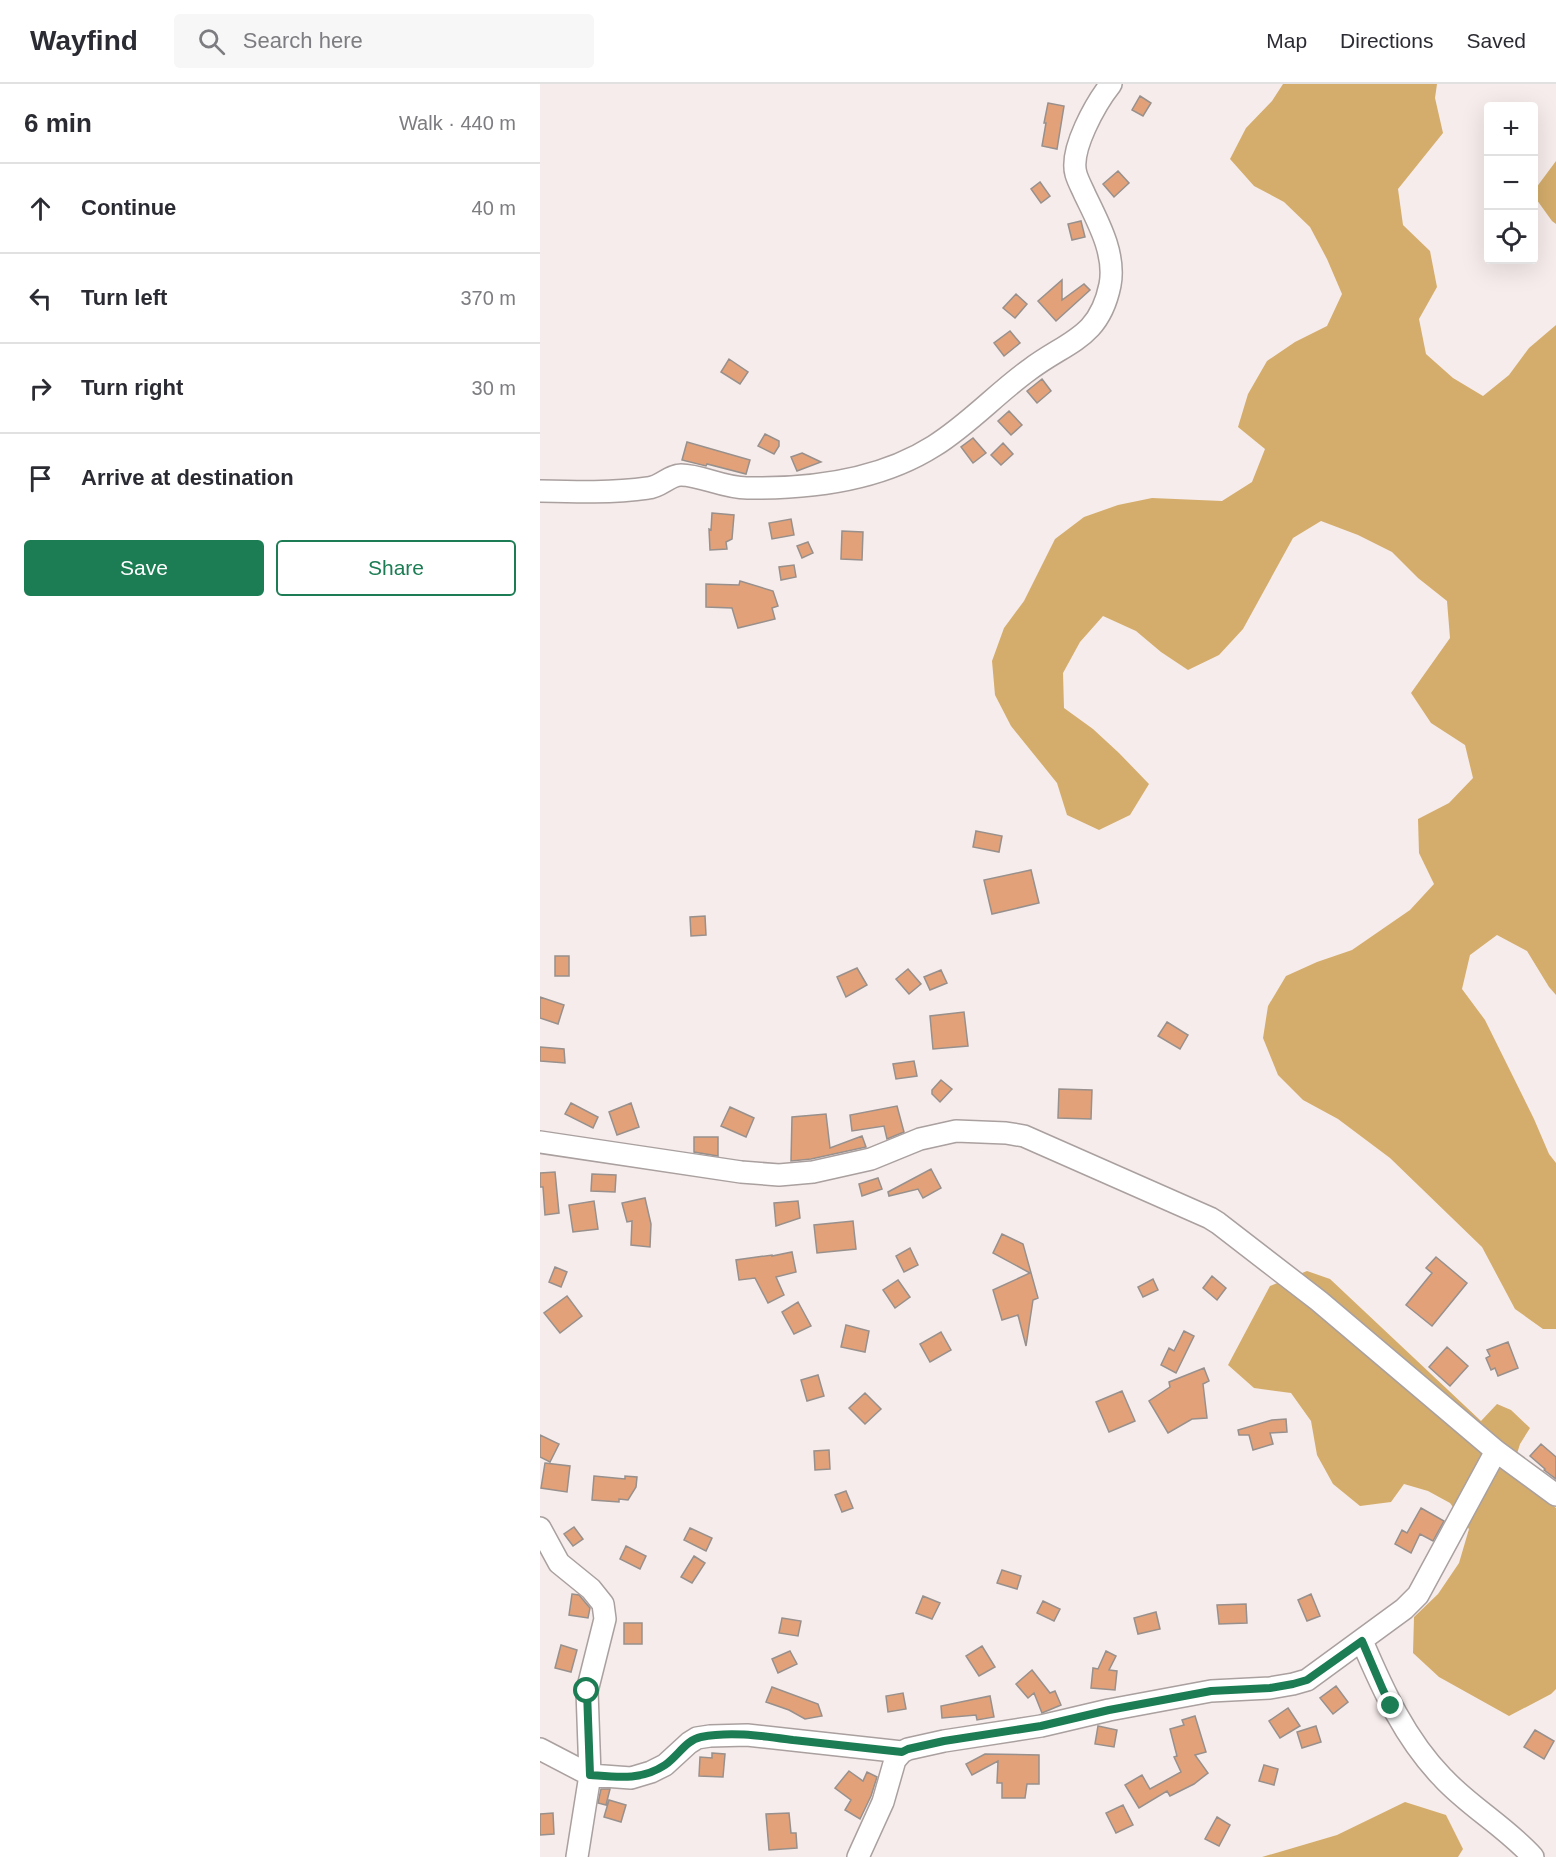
<!DOCTYPE html>
<meta charset="utf-8">
<style>
body{margin:0;font-family:Helvetica,sans-serif;background:#f7f7f7;color:#2b2b33}
.controls{position:absolute;right:18px;top:18px;display:grid;overflow:hidden;border-radius:6px;box-shadow:0 6px 24px #0002}
.controls button{width:54px;height:54px;display:grid;place-items:center;padding:0;border:0;border-bottom:2px solid #e1e1e2;background:#fff;color:#2b2b33;font:30px sans-serif}
.stop{position:absolute;width:18px;height:18px;margin:-14px;border:4px solid #1c7d54;border-radius:50%;background:#fff}
.stop.end{background:#1c7d54;border-color:#fff;box-shadow:0 2px 6px #0008}
.list{margin:0;padding:0;list-style:none}
h2{display:flex;justify-content:space-between;align-items:center;height:78px;margin:0;padding:0 24px;font-size:26px}
h2 small{font-size:20px;font-weight:400;color:#7c7c81}
.list li{display:grid;grid-template-columns:39px 1fr auto;gap:18px;align-items:center;box-sizing:border-box;height:90px;padding:0 24px;border-top:2px solid #e1e1e2}
.list b{display:block;font-size:22px;white-space:nowrap}
.list em{font-size:20px;font-style:normal;color:#7c7c81}
.actions{display:flex;gap:12px;padding:18px 24px}
.actions a{flex:1;padding:14px 0;border:2px solid #1c7d54;border-radius:6px;text-align:center;font-size:21px;color:#1c7d54}
.actions .main{background:#1c7d54;color:#fff}
.icon{flex:none;width:33px;height:33px;fill:none;stroke:currentColor;stroke-width:2;stroke-linecap:round;stroke-linejoin:round}
.map{position:relative;flex:none;width:1016px;height:1773px;overflow:hidden}
header{display:flex;align-items:center;gap:36px;box-sizing:border-box;height:84px;padding:0 30px;background:#fff;border-bottom:2px solid #e1e1e2}
header strong{font-size:28px}
nav{display:flex;gap:33px;margin-inline-start:auto;font-size:21px}
.search{width:420px;height:54px;background:#f7f7f7;display:flex;align-items:center;gap:15px;box-sizing:border-box;padding:0 21px;border-radius:6px;color:#7c7c81;font-size:22px}
main{display:flex}
aside{flex:1;background:#fff}
.map>svg:first-child{display:block}
.forest{fill:#d4ad6c}
.building{fill:#e2a179;stroke:#98908c;stroke-width:1.5}
.lines{fill:none;stroke-linecap:round;stroke-linejoin:round}
.minor-casing{stroke:#a9a09f;stroke-width:24}
.minor{stroke:#fff;stroke-width:21}
.route{stroke:#1c7d54;stroke-width:8}
</style>
<header>
<strong>Wayfind</strong>
<div class="search"><svg class="icon" aria-label="search" viewBox="0 0 24 24"><circle cx="10" cy="10" r="6"/><path d="M15 15l6 6"/></svg>Search here</div>
<nav><a>Map</a><a>Directions</a><a>Saved</a></nav>
</header>
<main>
<aside>
<h2>6 min<small>Walk · 440 m</small></h2>
<ul class="list">
<li><svg class="icon" aria-label="ahead" viewBox="0 0 24 24"><path d="M12 20V5M6 11l6-6 6 6"/></svg><div><b>Continue</b></div><em>40 m</em></li>
<li><svg class="icon" aria-label="left" viewBox="0 0 24 24"><path d="M17 20v-9H6M10 6l-5 5 5 5"/></svg><div><b>Turn left</b></div><em>370 m</em></li>
<li><svg class="icon" aria-label="right" viewBox="0 0 24 24"><path d="M7 20v-9h11M14 6l5 5-5 5"/></svg><div><b>Turn right</b></div><em>30 m</em></li>
<li><svg class="icon" aria-label="arrive" viewBox="0 0 24 24"><path d="M6 21V4h12l-3 4 3 4H6"/></svg><div><b>Arrive at destination</b></div></li>
</ul>
<div class="actions"><a class="main">Save</a><a>Share</a></div>
</aside>
<div class="map">
<svg width="1016" height="1773" viewBox="0 0 1016 1773">
<rect width="100%" height="100%" fill="#f6eceb"/>
<!-- forest -->
<path class="forest" d="M743,0H897L895,14L903,49L858,105L863,141L890,167L897,203L879,235L886,270L913,294L943,312L969,291L989,264L1016,241V911L1009,903L987,867L957,851L930,871L922,905L945,936L994,1035L1009,1070L1016,1079V1245H1003L975,1225L942,1163L850,1074L798,1035L763,1016L738,991L723,954L728,922L746,892L777,878L812,866L870,826L894,800L879,769L878,735L909,719L933,694L925,661L891,639L871,609L910,554L907,517L878,494L852,468L818,451L781,437L753,454L703,545L679,571L648,586L621,568L596,547L563,532L540,558L523,589L524,624L553,645L579,669L609,700L590,731L559,746L527,731L517,699L471,642L455,611L452,577L464,544L484,517L515,455L544,433L578,421L612,414L682,417L712,398L725,365L698,343L708,310L727,277L755,258L787,242L802,210L787,175L770,143L744,118L714,102L690,75L706,44L732,17Z
M1016,77V140L1012,137L994,112L993,108Z
M767,1187L790,1195L941,1337L957,1320L971,1326L990,1344L980,1360L971,1389L1016,1424V1605L1011,1610L969,1632L899,1593L873,1569L874,1533L898,1510L919,1479L929,1445L910,1419L888,1407L864,1400L851,1418L820,1422L793,1400L777,1371L771,1337L751,1309L714,1304L688,1281L730,1202Z
M865,1718L906,1731L923,1765L918,1773H722L797,1751Z"/>
<!-- building -->
<path class="building" d="M600,12L611,19L603,32L592,26Z
M508,19L524,22L517,65L502,62L506,39H504Z
M578,87L589,99L574,113L563,100Z
M500,98L510,112L501,119L491,105Z
M541,137L545,153L532,156L528,140Z
M522,196V216L544,200L550,206L516,237L498,217Z
M476,210L487,220L475,234L463,224Z
M470,247L480,259L464,272L454,259Z
M189,275L208,288L200,300L181,288Z
M502,295L511,307L497,319L487,307Z
M469,327L482,341L471,351L458,337Z
M225,350L239,357V362L234,370L218,362Z
M433,354L446,369L433,379L421,363Z
M147,358L210,376L206,390L167,380L166,382L142,376Z
M463,359L473,370L461,381L451,371Z
M262,369L281,378L257,387L251,373Z
M172,429L194,431L192,455L186,458L187,465L170,466L169,445L171,446Z
M251,435L254,451L232,455L229,439Z
M302,447L323,448L322,476L301,475Z
M268,458L273,469L262,474L257,462Z
M254,481L256,493L241,496L239,483Z
M200,497L233,507L238,522L232,524L235,535L198,544L192,524L166,523V500L199,501Z
M436,747L462,752L459,768L433,763Z
M491,786L499,819L452,830L444,796Z
M165,832L166,851L151,852L150,833Z
M15,872H29V892H15Z
M317,884L327,901L306,913L297,893Z
M368,885L381,900L369,910L356,895Z
M401,886L407,899L390,906L384,893Z
M0,913L24,921L18,940L0,934Z
M424,928L428,962L393,965L390,932Z
M627,938L648,951L640,965L618,952Z
M0,963L24,965L25,979L0,977Z
M374,977L377,992L356,995L353,980Z
M401,996L412,1005L400,1018L392,1010V1006Z
M519,1005L552,1006L551,1035L518,1034Z
M31,1019L58,1033L53,1044L25,1030Z
M91,1019L99,1043L77,1051L69,1028Z
M357,1022L364,1048L347,1055L344,1042L312,1047L310,1031Z
M190,1023L214,1034L206,1053L181,1042Z
M286,1030L290,1064L322,1052L326,1063L271,1075L251,1077L252,1033Z
M154,1053H178V1072L154,1068Z
M391,1085L401,1104L383,1114L378,1105L349,1112L348,1108Z
M15,1088L19,1129L5,1131L3,1103H0V1089Z
M52,1090L76,1091L75,1108L51,1107Z
M338,1094L342,1105L322,1112L319,1100Z
M105,1114L111,1140L110,1163L91,1161L92,1137L87,1138L82,1119Z
M54,1117L58,1145L33,1148L29,1121Z
M258,1117L260,1134L236,1142L234,1119Z
M313,1137L316,1165L277,1169L274,1141Z
M462,1150L483,1160L498,1214L493,1216L486,1262L478,1231L462,1236L453,1206L490,1189L453,1169Z
M370,1164L378,1181L364,1188L356,1172Z
M252,1168L256,1188L236,1193L244,1211L228,1219L215,1194L199,1196L196,1176L232,1171V1172Z
M896,1173L927,1199L892,1242L866,1221L892,1189L886,1184Z
M15,1183L27,1188L21,1203L9,1198Z
M672,1192L686,1204L677,1216L663,1204Z
M613,1195L618,1206L603,1213L598,1203Z
M358,1196L370,1213L355,1224L343,1206Z
M27,1212L42,1232L20,1249L4,1229Z
M258,1218L271,1242L254,1250L242,1228Z
M306,1241L329,1247L325,1268L301,1263Z
M644,1247L654,1252L636,1289L621,1281L629,1264L634,1267Z
M401,1248L411,1266L390,1278L380,1260Z
M968,1258L978,1284L958,1292L955,1284L951,1286L946,1274L950,1272L947,1266Z
M907,1263L928,1282L910,1302L889,1283Z
M664,1284L669,1297L663,1300L667,1334L652,1335L628,1349L609,1317L630,1303L629,1298Z
M278,1291L284,1312L267,1317L261,1296Z
M582,1307L595,1337L569,1348L556,1318Z
M325,1309L341,1325L325,1340L309,1324Z
M746,1335L747,1348L730,1349L733,1360L713,1366L709,1351H699L698,1346L732,1336Z
M0,1351L19,1360L10,1378L0,1373Z
M1001,1360L1016,1373V1395L1004,1386L1005,1385L990,1372Z
M289,1366L290,1385L275,1386L274,1367Z
M5,1379L30,1382L27,1408L1,1404Z
M54,1392L85,1395V1392L97,1393L96,1403L88,1416L79,1415V1418L52,1416Z
M306,1407L313,1424L302,1428L295,1411Z
M881,1424L904,1437L893,1457L880,1450L871,1469L855,1460L862,1446L867,1449Z
M34,1443L43,1455L33,1462L24,1450Z
M150,1444L172,1454L166,1467L144,1456Z
M86,1462L106,1472L100,1485L80,1475Z
M154,1472L165,1479L152,1499L141,1493Z
M462,1486L481,1492L477,1505L457,1499Z
M32,1510L39,1511L50,1524L48,1534L29,1531Z
M771,1510L780,1532L767,1537L758,1516Z
M383,1512L400,1519L392,1535L376,1529Z
M503,1517L520,1525L514,1537L497,1529Z
M706,1520L707,1539L679,1540L677,1521Z
M616,1528L620,1545L598,1550L594,1534Z
M242,1534L261,1537L258,1552L239,1549Z
M84,1539H102V1560H84Z
M21,1561L37,1566L31,1588L15,1584Z
M442,1562L455,1583L439,1592L426,1572Z
M250,1567L257,1580L238,1589L232,1575Z
M566,1567L576,1572L569,1586L577,1587L575,1606L551,1604L553,1584L558,1585Z
M492,1586L510,1609L515,1607L521,1621L502,1629L494,1609L488,1614L476,1600Z
M796,1602L808,1618L793,1630L780,1614Z
M232,1603L278,1620L282,1632L265,1635L249,1626L226,1618Z
M363,1609L366,1625L348,1628L346,1612Z
M450,1612L454,1633L437,1636L436,1631L402,1634L401,1622Z
M748,1624L760,1642L740,1654L729,1637Z
M655,1632L666,1668L655,1671L668,1689L654,1700L630,1712L627,1707L599,1724L585,1701L602,1691L610,1705L641,1688L634,1673L637,1672L630,1645L644,1641L642,1636Z
M558,1642L577,1646L574,1663L555,1660Z
M776,1642L781,1658L762,1664L757,1648Z
M995,1646L1014,1657L1004,1675L984,1663Z
M172,1669L185,1670L183,1693L159,1692L160,1673L172,1674Z
M445,1670L499,1671V1700H487L485,1714H462V1699H457L458,1677L432,1691L426,1680Z
M724,1681L738,1685L734,1701L719,1697Z
M309,1687L323,1697L327,1688L337,1693L331,1712L320,1735L305,1726L311,1716L295,1704Z
M61,1705H70L66,1721L58,1719Z
M69,1716L86,1721L81,1738L64,1733Z
M583,1721L593,1741L576,1749L566,1729Z
M13,1729L14,1750L0,1751V1730Z
M249,1729L251,1749H256L257,1764L229,1766L226,1730Z
M677,1733L690,1741L679,1762L665,1755Z"/>
<g class="lines">
<!-- minor casing -->
<g class="minor-casing">
<path id="minor" d="M0,407C36,408 73,409 108,404C121,403 129,391 141,391C161,391 183,404 207,404C271,405 339,397 394,362C428,341 457,309 489,286C527,257 559,255 570,201C576,170 558,138 545,111C542,104 538,97 536,90C529,66 556,19 571,0
M0,1058L201,1088L239,1091L273,1088L331,1075L380,1055L416,1047L466,1049L484,1052L670,1134L678,1139L779,1217L956,1367L1016,1411
M0,1444L19,1479L51,1505L63,1520L65,1535L47,1607L50,1691L37,1773
M822,1557C843,1606 865,1655 903,1694C930,1723 966,1743 993,1773
M0,1665L50,1691L91,1694L111,1688L125,1681L149,1659L157,1654L170,1652L207,1651L362,1668
M318,1773L343,1718L355,1676L362,1668L368,1665L404,1657L501,1642L569,1626L671,1607L730,1604L753,1600L767,1596L864,1525L878,1511L956,1367"/>
</g>
<!-- minor -->
<use href="#minor" class="minor"/>
</g>
<g class="lines">
<!-- route -->
<path class="route" d="M47,1607L50,1691C76,1693 101,1697 125,1681C138,1672 146,1656 161,1653C191,1647 223,1652 253,1656C289,1660 326,1664 362,1668L368,1665L404,1657L501,1642L569,1626L671,1607L730,1604L753,1600L767,1596L822,1557L843,1606L851,1622"/>
</g>
</svg>
<div class="controls">
<button>+</button>
<button>−</button>
<button><svg class="icon" aria-label="locate" viewBox="0 0 24 24"><circle cx="12" cy="12" r="6"/><path d="M12 2v4M12 18v4M2 12h4M18 12h4"/></svg></button>
</div>
<div class="stop" style="left:47px;top:1607px"></div>
<div class="stop end" style="left:851px;top:1622px"></div>
</div>
</main>
